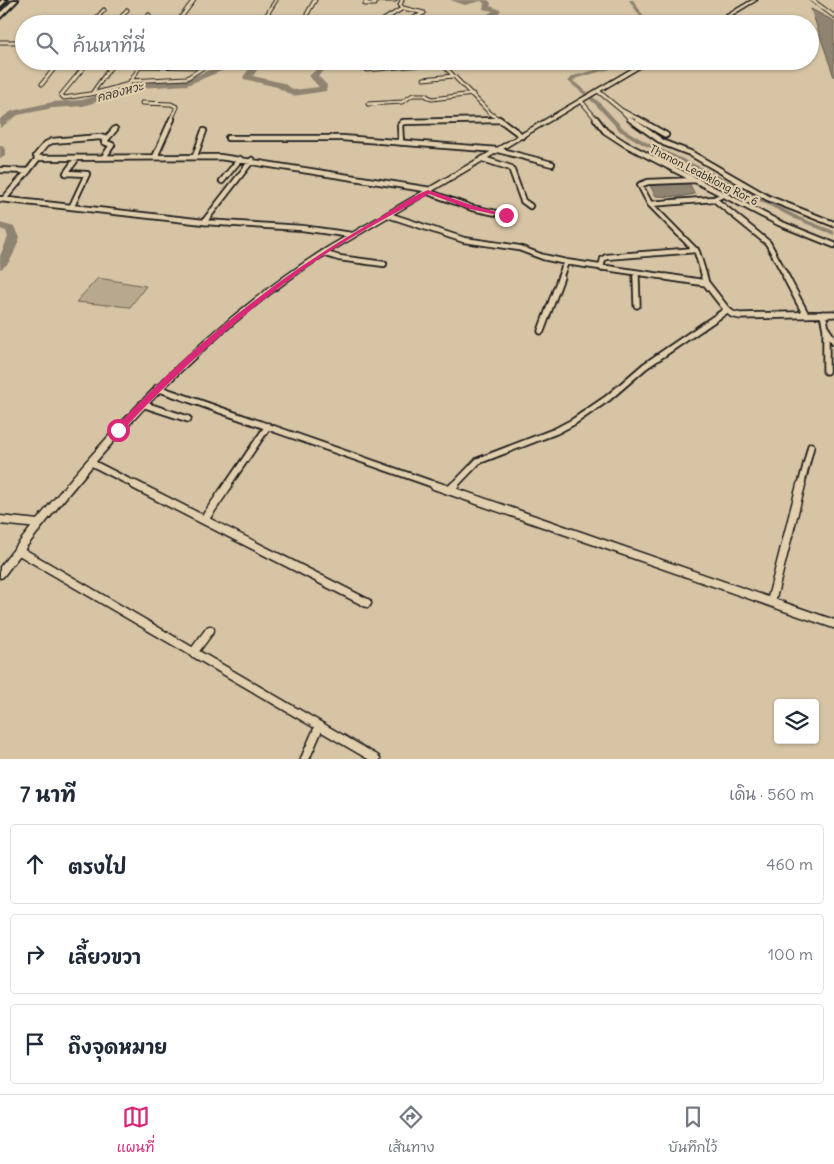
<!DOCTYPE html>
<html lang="th">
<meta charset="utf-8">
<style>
body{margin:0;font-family:Delius,"Playpen Sans Thai",sans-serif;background:#f2f2f3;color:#1f2937}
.controls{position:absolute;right:15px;bottom:15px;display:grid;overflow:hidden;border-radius:5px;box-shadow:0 1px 4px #0004}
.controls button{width:45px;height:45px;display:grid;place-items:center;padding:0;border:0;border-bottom:1px solid #e0e1e3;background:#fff;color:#1f2937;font:25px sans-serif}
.stop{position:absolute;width:15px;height:15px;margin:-11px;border:4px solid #db2777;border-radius:50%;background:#fff}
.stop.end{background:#db2777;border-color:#fff;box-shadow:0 1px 5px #0008}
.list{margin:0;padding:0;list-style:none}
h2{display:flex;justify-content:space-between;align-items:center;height:65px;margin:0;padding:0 20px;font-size:21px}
h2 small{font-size:16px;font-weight:400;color:#747a83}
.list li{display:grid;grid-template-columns:32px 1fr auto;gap:15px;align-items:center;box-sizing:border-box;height:80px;margin:0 10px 10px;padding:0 10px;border:1px solid #e0e1e3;border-radius:5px}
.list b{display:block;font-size:19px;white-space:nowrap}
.list em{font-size:16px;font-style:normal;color:#747a83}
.icon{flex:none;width:28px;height:28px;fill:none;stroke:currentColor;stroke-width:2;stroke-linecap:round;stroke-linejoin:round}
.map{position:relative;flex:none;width:834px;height:759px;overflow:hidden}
.search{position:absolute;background:#fff;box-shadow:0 1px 4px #0004;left:15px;right:15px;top:15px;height:55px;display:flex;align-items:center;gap:12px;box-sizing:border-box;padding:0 18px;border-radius:28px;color:#747a83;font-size:19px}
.sheet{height:335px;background:#fff}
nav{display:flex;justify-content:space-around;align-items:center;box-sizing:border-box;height:70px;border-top:1px solid #e0e1e3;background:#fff;font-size:14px;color:#747a83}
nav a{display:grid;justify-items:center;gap:2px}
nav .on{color:#db2777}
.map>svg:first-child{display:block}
.green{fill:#b7a88e;stroke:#6a6255}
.water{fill:#8f8371;stroke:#615a4f}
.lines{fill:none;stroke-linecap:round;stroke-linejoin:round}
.canal{fill:#8f8371;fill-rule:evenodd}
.river{fill:#8f8371;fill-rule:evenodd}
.street-far3-casing{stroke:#1c1c1c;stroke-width:5}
.street-far2-casing{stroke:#1c1c1c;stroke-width:8}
.street-far1-casing{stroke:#1c1c1c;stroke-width:9}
.street-casing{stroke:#1c1c1c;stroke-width:11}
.secondary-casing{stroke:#1c1c1c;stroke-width:3}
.highway-casing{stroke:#1c1c1c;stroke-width:4}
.street-far3{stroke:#e2cfad;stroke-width:3}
.street-far2{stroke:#e2cfad;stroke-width:4.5}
.street-far1{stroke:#e2cfad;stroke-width:5.5}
.street{stroke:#e2cfad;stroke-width:8}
.secondary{fill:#e2cfad;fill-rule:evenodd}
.highway{fill:#e2cfad;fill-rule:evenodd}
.route{fill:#db2777}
.labels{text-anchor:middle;stroke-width:4.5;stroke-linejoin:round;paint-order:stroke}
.far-street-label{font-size:11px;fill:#1c1c1c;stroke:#e2cfad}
.far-water-label{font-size:12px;font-style:italic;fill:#44403a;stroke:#e2cfad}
</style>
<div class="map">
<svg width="834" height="759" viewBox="0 0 834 759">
<rect width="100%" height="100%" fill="#d6c4a4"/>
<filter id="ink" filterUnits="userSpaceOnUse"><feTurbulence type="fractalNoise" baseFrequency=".02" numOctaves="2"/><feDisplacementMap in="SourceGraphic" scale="10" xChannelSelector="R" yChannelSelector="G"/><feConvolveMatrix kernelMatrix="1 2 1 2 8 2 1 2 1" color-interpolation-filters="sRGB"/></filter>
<g filter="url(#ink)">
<!-- green -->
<path class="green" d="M98,278L146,286L130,307L76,302Z"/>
<!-- water -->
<path class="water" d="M811,9L834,21V77Z
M689,183L695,194L679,197L656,196L649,184Z"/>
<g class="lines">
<!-- canal -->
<path class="canal" d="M629,0H633L649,24H645Z
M606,61H610V69L577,78L573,81L598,101L624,129L646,142L711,172L799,217L834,231V235L795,219L707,174L642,144L620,131L594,103L568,81L573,76L606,67Z"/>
<!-- river -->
<path class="river" d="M450,0H488L491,3L490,6L501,10C490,28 470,19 453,20C439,21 426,24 413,24L446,16L482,17L493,11L483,9L484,3L481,1L465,5Z
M231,61H246L187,85L140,88L83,106L53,108L18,115L0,128V119L12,111L53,102L82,100L139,83L185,80Z
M255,61H263L253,76L283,83L294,90L319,87L309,76L326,61H335L318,76L327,85L326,91L293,96L277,87L244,79L243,77Z
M0,145L5,148V156L0,159Z
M0,223L14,227L20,237C16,247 11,266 0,269V256L8,237L6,231L0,229Z"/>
<!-- street-far3 casing -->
<g class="street-far3-casing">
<path id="street-far3" d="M402,0L400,5L403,8L424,13L402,24
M812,0L834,16
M375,1V4H365L367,0H395
M307,14L315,0
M91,24L104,10
M116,24L127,10
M142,24L149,15
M176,24L194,0
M261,24L276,0
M377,24L403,8
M0,42H24
M89,61L61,95L64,98L96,93
M115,61L93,92L96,93L129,84L140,66L204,67
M439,61L490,113L500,120
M709,61L713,62
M367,70L440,63
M424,79L453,76
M130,81L187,78L204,67
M42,84L60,61
M598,91L621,110L640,120
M581,101L597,120
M142,103L171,104L177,107L171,120
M368,104L402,102L413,95H425L432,99L473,94
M621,110L631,120
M479,120H500"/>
</g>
<!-- street-far2 casing -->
<g class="street-far2-casing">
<path id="street-far2" d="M499,119L522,136
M596,119L605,131L625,144L779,223L834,245
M630,119L664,143L690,153L768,198L834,224
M638,119L666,135
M228,138H342L498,150L552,164
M401,143L400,125L403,122L500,120
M195,156L204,131
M104,157L112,145L104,142L115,129
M155,157L172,119
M38,158L36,156L46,144L52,141L100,137L106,139
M483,159L511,168L523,201L530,206
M0,170L28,171L38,158L220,157L431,190
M66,173L87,174L72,206
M66,173L77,158
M697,180L648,182L640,185L650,204L697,252L705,278
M222,181L240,159
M428,192L472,208L506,215
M725,194L714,199L768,243L787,278
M0,199L204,222L302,228L352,235
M4,199L28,171
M650,204L714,199
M388,215L464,240L519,248L543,257L566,262L674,278
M204,222L252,160
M323,253L339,258L384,264
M601,268L603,259L606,257L696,250
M636,273V278
M560,278L566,262"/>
</g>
<!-- street-far1 casing -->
<g class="street-far1-casing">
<path id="street-far1" d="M636,277L637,305
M666,277L706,283
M704,277L706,283L727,310L732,314L740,316L834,314
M786,277L805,313
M823,314L826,329V371
M826,329L834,341
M541,331L561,277
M157,388L438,486
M142,404L188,419
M90,462L137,486
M227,486L268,426
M454,486L478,461L556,431L573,422L608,398L645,366L727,310
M801,486L811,446"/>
</g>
<!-- street casing -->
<g class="street-casing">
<path id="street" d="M135,485L367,603
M434,485L834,624
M450,490L455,485
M0,520L38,524
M204,520L228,485
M18,550L376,759
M771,602L801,485
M193,653L210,630
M305,759L319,727"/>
</g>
<!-- secondary casing -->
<g class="secondary-casing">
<path id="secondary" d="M752,0H757L717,24H712Z
M645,61H651L333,250C200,334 98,453 3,577L0,578V567C94,445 197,330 328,247Z"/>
</g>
<!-- highway casing -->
<g class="highway-casing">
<path id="highway" d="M2,0H7L0,7V2Z
M13,0H18L0,18V13Z"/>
</g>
<!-- street-far3 -->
<use href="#street-far3" class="street-far3"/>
<!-- street-far2 -->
<use href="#street-far2" class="street-far2"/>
<!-- street-far1 -->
<use href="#street-far1" class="street-far1"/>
<!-- street -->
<use href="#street" class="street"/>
<!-- secondary -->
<use href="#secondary" class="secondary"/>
<!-- highway -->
<use href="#highway" class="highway"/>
</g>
</g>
<!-- route -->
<path class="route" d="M428,190L474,206L509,215L506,217L470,209L429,194C394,214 357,233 324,255C250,306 182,366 121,432H115V428C190,347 274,279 369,224C388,213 408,198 428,190Z"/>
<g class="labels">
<!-- far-street labels -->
<g class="far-street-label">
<text transform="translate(704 175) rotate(27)" y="4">Thanon Leabklong Ror 6</text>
</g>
<!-- far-water labels -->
<g class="far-water-label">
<text transform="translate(120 92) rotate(-15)" y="4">คลองหวะ</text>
</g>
</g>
</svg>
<div class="controls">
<button><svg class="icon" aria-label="layers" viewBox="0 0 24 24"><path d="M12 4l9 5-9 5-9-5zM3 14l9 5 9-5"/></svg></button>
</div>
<div class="stop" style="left:118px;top:430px"></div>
<div class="stop end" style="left:506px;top:215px"></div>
<div class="search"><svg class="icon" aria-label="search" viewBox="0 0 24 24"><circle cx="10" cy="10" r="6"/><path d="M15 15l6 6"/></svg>ค้นหาที่นี่</div>
</div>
<section class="sheet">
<h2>7 นาที<small>เดิน · 560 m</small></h2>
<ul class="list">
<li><svg class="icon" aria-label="ahead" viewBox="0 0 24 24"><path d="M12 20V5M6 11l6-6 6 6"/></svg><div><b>ตรงไป</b></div><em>460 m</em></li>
<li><svg class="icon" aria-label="right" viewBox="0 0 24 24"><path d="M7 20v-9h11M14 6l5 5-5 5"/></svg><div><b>เลี้ยวขวา</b></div><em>100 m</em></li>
<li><svg class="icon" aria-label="arrive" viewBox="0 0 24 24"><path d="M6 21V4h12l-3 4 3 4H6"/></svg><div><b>ถึงจุดหมาย</b></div></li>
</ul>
</section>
<nav>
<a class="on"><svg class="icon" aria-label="map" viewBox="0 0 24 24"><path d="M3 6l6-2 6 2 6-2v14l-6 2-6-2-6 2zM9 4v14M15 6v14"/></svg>แผนที่</a>
<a><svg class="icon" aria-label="directions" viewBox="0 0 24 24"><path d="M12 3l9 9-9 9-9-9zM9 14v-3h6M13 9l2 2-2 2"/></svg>เส้นทาง</a>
<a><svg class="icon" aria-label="saved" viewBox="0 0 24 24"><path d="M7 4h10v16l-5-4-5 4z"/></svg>บันทึกไว้</a>
</nav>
